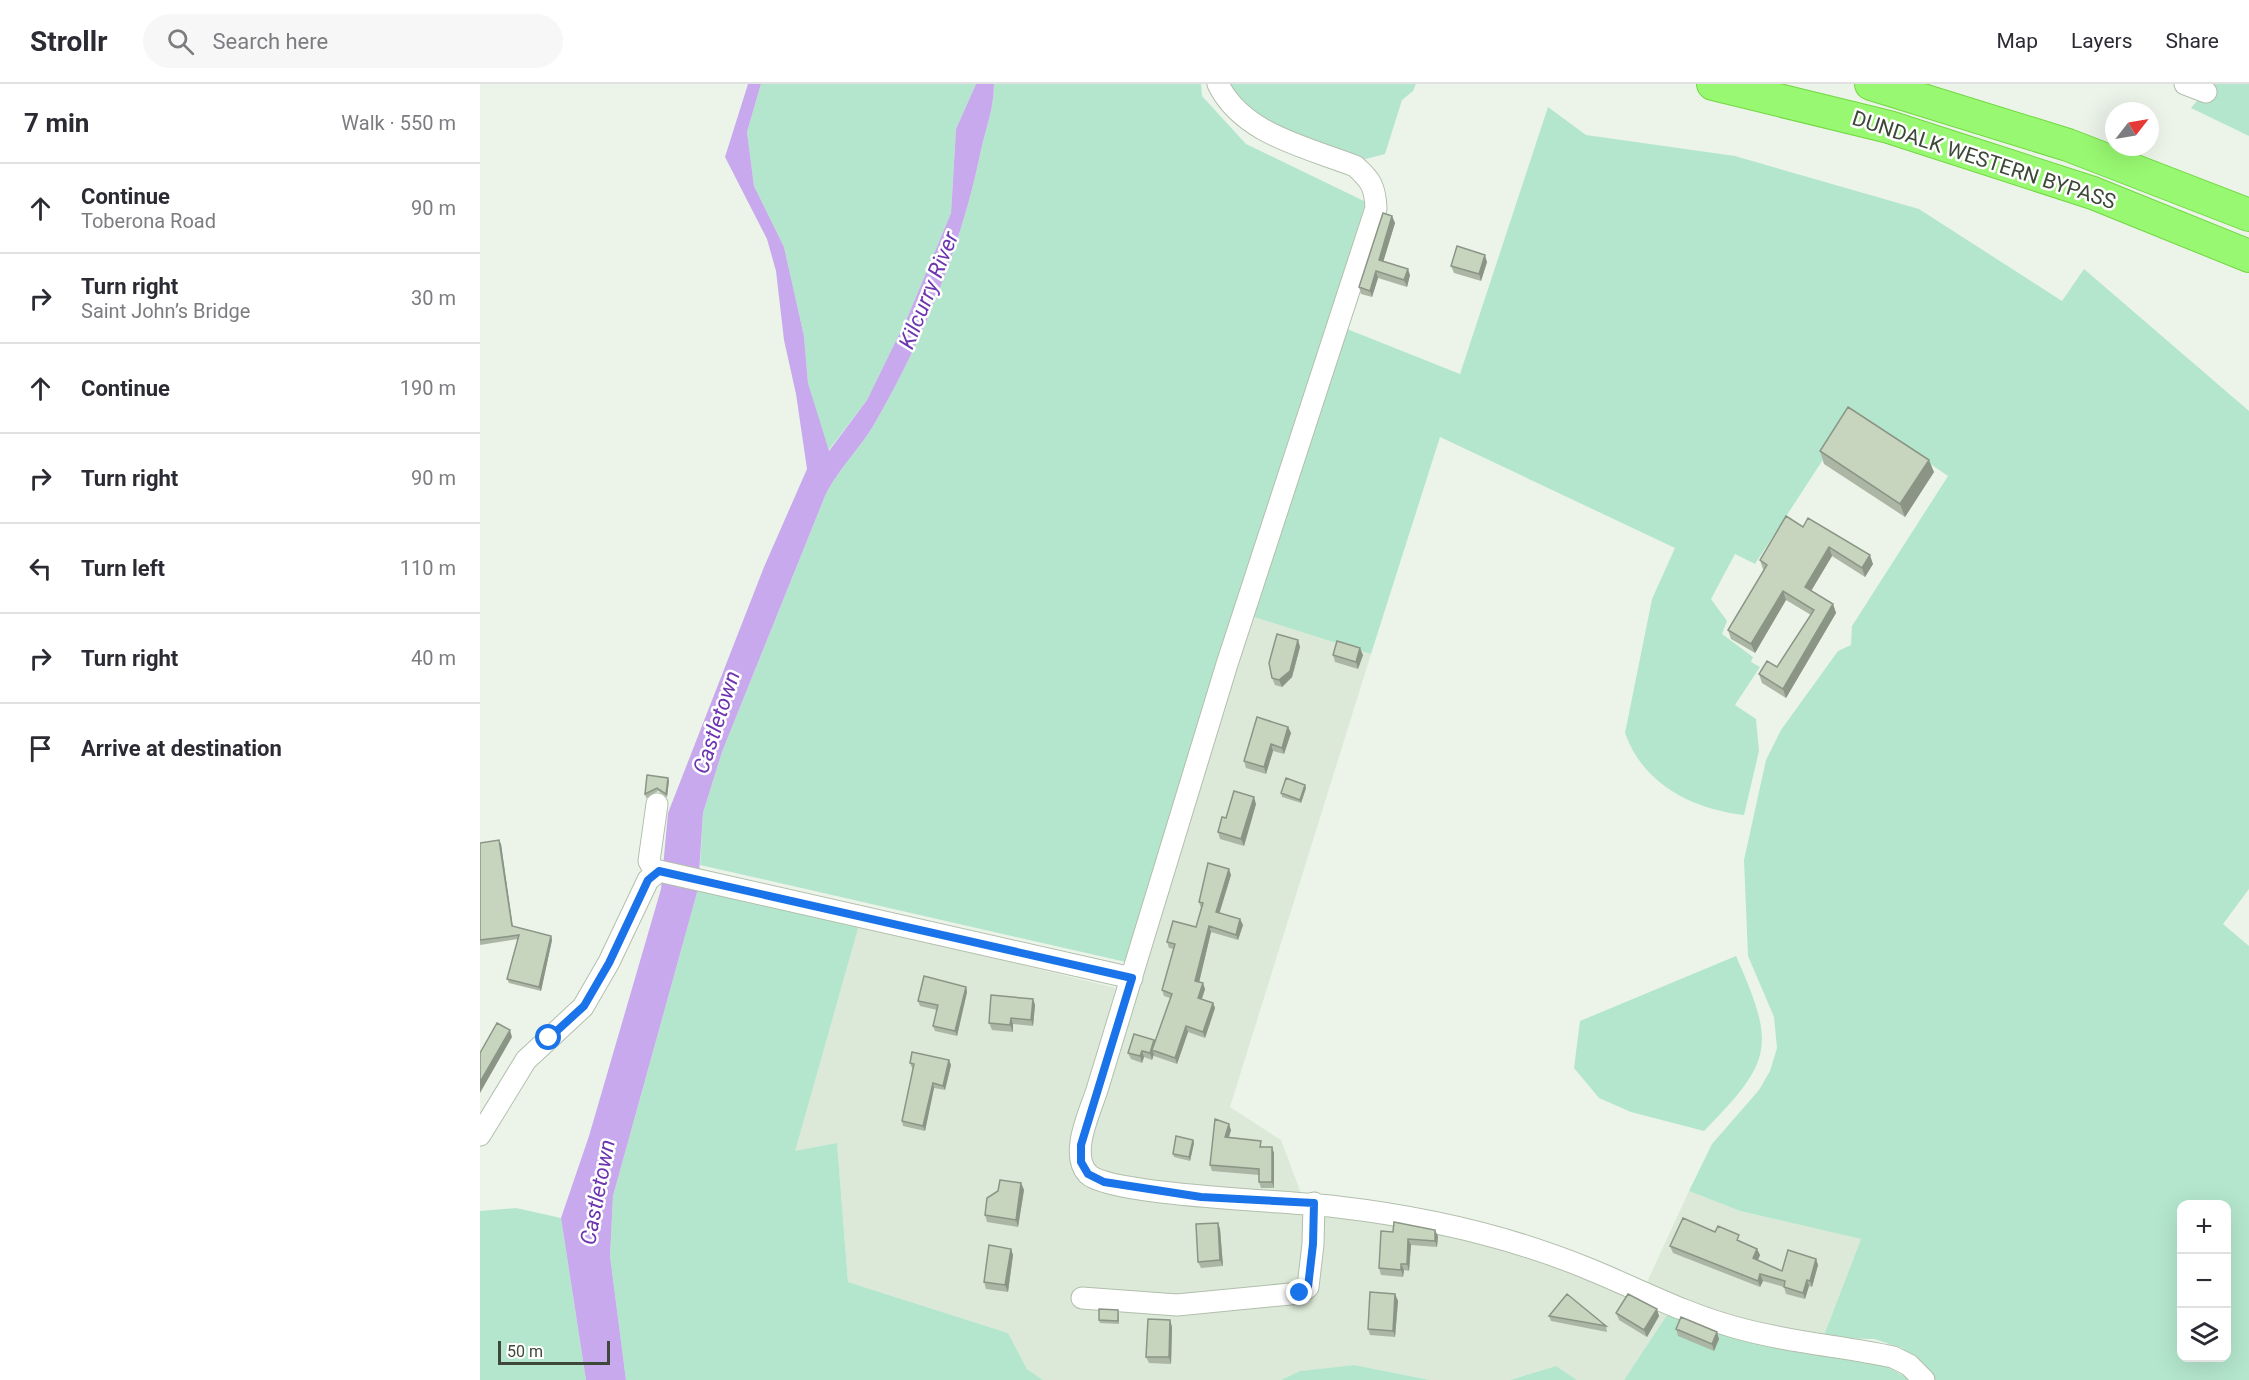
<!DOCTYPE html>
<meta charset="utf-8">
<style>
body{margin:0;font-family:Roboto,sans-serif;background:#f7f7f7;color:#2b2b33}
.controls{position:absolute;right:18px;bottom:18px;display:grid;overflow:hidden;border-radius:12px;box-shadow:0 6px 24px #0002}
.controls button{width:54px;height:54px;display:grid;place-items:center;padding:0;border:0;border-bottom:2px solid #e1e1e2;background:#fff;color:#2b2b33;font:30px sans-serif}
.compass{position:absolute;left:1625px;top:18px;width:54px;height:54px;border-radius:50%;background:#fff;box-shadow:0 6px 24px #0002;rotate:59deg}
.scale{position:absolute;left:18px;bottom:15px;width:112px;box-sizing:border-box;padding-left:6px;border:3px solid #3d4838;border-top:0;font-size:16px;line-height:21px;white-space:nowrap;color:#3d4838;-webkit-text-stroke:4px #fff;paint-order:stroke}
.stop{position:absolute;width:18px;height:18px;margin:-14px;border:4px solid #1a73e8;border-radius:50%;background:#fff}
.stop.end{background:#1a73e8;border-color:#fff;box-shadow:0 2px 6px #0008}
.list{margin:0;padding:0;list-style:none}
h2{display:flex;justify-content:space-between;align-items:center;height:78px;margin:0;padding:0 24px;font-size:26px}
h2 small{font-size:20px;font-weight:400;color:#7c7c81}
.list li{display:grid;grid-template-columns:39px 1fr auto;gap:18px;align-items:center;box-sizing:border-box;height:90px;padding:0 24px;border-top:2px solid #e1e1e2}
.list b{display:block;font-size:22px;white-space:nowrap}
.list p{margin:0;font-size:20px;white-space:nowrap;color:#7c7c81}
.list em{font-size:20px;font-style:normal;color:#7c7c81}
.icon{flex:none;width:33px;height:33px;fill:none;stroke:currentColor;stroke-width:2;stroke-linecap:round;stroke-linejoin:round}
.map{position:relative;flex:none;width:1769px;height:1296px;overflow:hidden}
header{display:flex;align-items:center;gap:36px;box-sizing:border-box;height:84px;padding:0 30px;background:#fff;border-bottom:2px solid #e1e1e2}
header strong{font-size:28px}
nav{display:flex;gap:33px;margin-inline-start:auto;font-size:21px}
.search{width:420px;height:54px;background:#f7f7f7;display:flex;align-items:center;gap:15px;box-sizing:border-box;padding:0 21px;border-radius:33px;color:#7c7c81;font-size:22px}
main{display:flex}
aside{flex:1;background:#fff}
.map>svg:first-child{display:block}
.residential{fill:#dce8d8}
.green{fill:#b4e6cd;fill-rule:evenodd}
.water{fill:#c8a9ee}
.lines{fill:none;stroke-linecap:round;stroke-linejoin:round}
.minor-casing{stroke:#b2bfac;stroke-width:23}
.highway-casing{stroke:#71d741;stroke-width:34}
.minor{stroke:#fff;stroke-width:21}
.highway{stroke:#98f871;stroke-width:32}
.wall{fill:#abb7a4}
.shaded-wall{fill:#8b9586}
.building{fill:#c7d5bf;stroke:#8b9586;stroke-width:1.5}
.route{stroke:#1a73e8;stroke-width:8}
.labels{text-anchor:middle;stroke-width:5;stroke-linejoin:round;paint-order:stroke}
.street-label{font-size:21px;fill:#3d4838;stroke:#fff}
.water-label{font-size:22px;font-style:italic;fill:#6e35b0;stroke:#fff}
</style>
<header>
<strong>Strollr</strong>
<div class="search"><svg class="icon" aria-label="search" viewBox="0 0 24 24"><circle cx="10" cy="10" r="6"/><path d="M15 15l6 6"/></svg>Search here</div>
<nav><a>Map</a><a>Layers</a><a>Share</a></nav>
</header>
<main>
<aside>
<h2>7 min<small>Walk · 550 m</small></h2>
<ul class="list">
<li><svg class="icon" aria-label="ahead" viewBox="0 0 24 24"><path d="M12 20V5M6 11l6-6 6 6"/></svg><div><b>Continue</b><p>Toberona Road</p></div><em>90 m</em></li>
<li><svg class="icon" aria-label="right" viewBox="0 0 24 24"><path d="M7 20v-9h11M14 6l5 5-5 5"/></svg><div><b>Turn right</b><p>Saint John’s Bridge</p></div><em>30 m</em></li>
<li><svg class="icon" aria-label="ahead" viewBox="0 0 24 24"><path d="M12 20V5M6 11l6-6 6 6"/></svg><div><b>Continue</b></div><em>190 m</em></li>
<li><svg class="icon" aria-label="right" viewBox="0 0 24 24"><path d="M7 20v-9h11M14 6l5 5-5 5"/></svg><div><b>Turn right</b></div><em>90 m</em></li>
<li><svg class="icon" aria-label="left" viewBox="0 0 24 24"><path d="M17 20v-9H6M10 6l-5 5 5 5"/></svg><div><b>Turn left</b></div><em>110 m</em></li>
<li><svg class="icon" aria-label="right" viewBox="0 0 24 24"><path d="M7 20v-9h11M14 6l5 5-5 5"/></svg><div><b>Turn right</b></div><em>40 m</em></li>
<li><svg class="icon" aria-label="arrive" viewBox="0 0 24 24"><path d="M6 21V4h12l-3 4 3 4H6"/></svg><div><b>Arrive at destination</b></div></li>
</ul>
</aside>
<div class="map">
<svg width="1769" height="1296" viewBox="0 0 1769 1296">
<rect width="100%" height="100%" fill="#ecf4ea"/>
<!-- residential -->
<path class="residential" d="M771,532L891,570L750,1023L801,1056L822,1112L723,1108L625,1089L612,1081L607,1063Z
M379,841L636,904L593,1052L591,1080L604,1098L941,1140L1115,1193L1187,1231L1144,1296H1097L1076,1282L1030,1296H950L874,1281L820,1287L801,1296H563L547,1285L528,1249L368,1198L357,1059L314,1068Z
M1209,1107L1260,1127L1381,1155L1343,1254L1277,1240L1199,1214L1167,1198Z"/>
<!-- green -->
<path class="green" d="M281,0H496L476,45L471,129L428,232L387,316L348,367L328,299L324,252L304,163L274,102L267,48Z
M514,0H721L722,12L766,60L886,118L749,546L646,878L220,781L223,729L242,668L345,412C360,382 381,364 396,337C444,254 482,160 501,66C506,44 514,24 514,0Z
M750,0H936L933,7L922,16L905,70L878,77L772,30L751,6Z
M1731,0H1769V52L1711,24Z
M1068,23L1106,51L1255,72L1439,125L1582,217L1604,185L1769,327V805L1743,840L1769,862V1296H1452L1422,1264L1394,1255L1343,1254L1381,1155L1260,1127L1209,1107L1232,1060L1279,1006L1290,987L1297,964L1294,933L1268,872L1264,776L1286,676L1301,646L1358,567L1371,561L1372,542L1468,392L1374,328L1275,480L1255,470L1231,515L1247,537L1242,550L1273,573L1271,578L1280,583L1255,621L1276,635L1279,667L1264,731C1212,725 1163,700 1145,649L1172,515L1195,464L960,353L891,570L771,532L867,245L980,290ZM1702,1120H1746V1274H1702Z
M218,805L379,841L315,1067L357,1059L368,1198L528,1249L547,1285L563,1296H146L130,1172L133,1112Z
M1256,872C1296,962 1293,977 1224,1047L1151,1028L1119,1014L1094,984L1100,937Z
M36,1124L81,1134L106,1296H0V1127Z
M1187,1231L1280,1260L1399,1278L1431,1296H1144Z
M874,1281L950,1296H801L820,1287Z
M1076,1282L1097,1296H1030Z"/>
<!-- water -->
<path class="water" d="M268,0H281L267,48L274,102L304,163L324,252L328,299L349,367L387,316L428,232L471,129L476,45L496,0H514C514,24 506,44 501,66C482,160 444,254 396,337C381,364 360,382 345,412L242,668L223,729L218,805L133,1112L130,1172L146,1296H106L81,1134L109,1052L181,805L188,729L284,483L327,385L316,310L304,256L296,187L287,155L245,73Z"/>
<g class="lines">
<!-- minor casing -->
<g class="minor-casing">
<path id="minor" d="M738,0C762,50 826,63 875,82C891,96 895,103 896,124L747,580L617,1006C610,1028 589,1070 608,1090C630,1112 817,1117 858,1123C944,1133 1029,1152 1109,1185C1158,1205 1203,1229 1254,1243C1306,1258 1361,1262 1413,1273L1429,1281L1444,1296
M1705,0L1726,8
M175,788L169,777L177,720
M0,1051L46,976L103,923L129,878L168,796L179,787L652,894
M602,1214L697,1221L820,1209L828,1203L833,1160L834,1119"/>
</g>
<!-- highway casing -->
<g class="highway-casing">
<path id="highway" d="M1233,0L1409,43L1613,109L1769,172
M1391,0L1588,61L1769,131"/>
</g>
<!-- minor -->
<use href="#minor" class="minor"/>
<!-- highway -->
<use href="#highway" class="highway"/>
</g>
<!-- wall -->
<path class="wall" d="M912,132L915,139L903,177L930,191L927,203L898,194L892,213L881,210L879,203Z
M1007,178L1001,197L974,189L971,182Z
M1340,367L1454,388L1425,433L1344,380Z
M1323,443L1393,480L1385,493L1352,472L1331,507L1353,520L1356,529L1306,614L1282,599L1279,590L1297,583L1331,531L1306,516L1275,569L1251,555L1248,546L1284,486L1283,485L1280,476Z
M818,556L820,563L812,593L802,603L795,601L792,594Z
M853,571H883L878,585L855,578Z
M808,643L811,649L804,670L793,667L786,690L766,684L764,677Z
M189,697L187,713L178,707L166,714L165,710Z
M826,704L821,719L802,713L801,709Z
M776,720L764,762L740,755L738,748L746,734Z
M0,759L21,760L33,842L71,852L72,856L61,907L29,899L27,895L38,855L0,861Z
M751,791L739,829L760,835L763,841L758,856L731,848L719,898L725,905L722,915L733,919L735,924L725,954L708,948L697,980L674,972V970L672,976L664,973L662,979L651,975L648,969L675,959L690,914L684,912L682,906L694,865L689,864L687,858L716,843L721,824L719,818Z
M486,903L487,908L477,952L455,947L453,942L457,926L440,922L438,917Z
M553,915L555,921L553,942L533,940V948L512,946L509,939Z
M469,976L471,981L465,1006L454,1004L445,1047L423,1042L422,1037L434,984H432L430,979Z
M751,1046L749,1053L783,1063L794,1069V1104H781L779,1098V1091L732,1087L730,1081Z
M713,1056L714,1059L710,1077L694,1073L693,1070Z
M541,1099L544,1106L538,1143L507,1138L505,1131Z
M738,1139L740,1145L743,1182L721,1184L718,1178Z
M901,1147L958,1152L957,1163L931,1161L929,1187L924,1186L923,1193L901,1191L899,1184Z
M1235,1148L1261,1158L1277,1165L1280,1171L1278,1176L1302,1187L1336,1175L1338,1181L1332,1203L1329,1202L1325,1215L1306,1210L1304,1203L1283,1197L1280,1203L1193,1169L1190,1162Z
M531,1165L533,1171L528,1208L506,1205L504,1198Z
M915,1210L918,1217L915,1253L890,1251L888,1245Z
M1136,1229L1179,1232L1167,1253L1139,1236Z
M639,1230V1240L620,1239L619,1236Z
M1069,1232L1126,1242L1127,1248L1071,1237Z
M690,1236L692,1243L691,1280L669,1279L666,1273Z
M1196,1245L1239,1255L1234,1267L1198,1252Z"/>
<!-- shaded-wall -->
<path class="shaded-wall" d="M912,132L915,139L902,182L899,176Z
M1005,171L1007,178L1001,197L999,190Z
M928,185L930,191L927,203L924,196Z
M896,187L898,194L892,213L890,207Z
M1449,376L1454,388L1425,433L1420,420Z
M1349,463L1352,472L1328,512L1325,503Z
M1390,471L1393,480L1385,493L1382,484Z
M1303,507L1306,516L1275,569L1271,560Z
M1353,520L1356,529L1306,614L1303,605Z
M818,556L820,563L812,593L802,603L799,596Z
M880,564L883,571L878,585L876,578Z
M808,643L811,649L804,670L802,664Z
M791,660L793,667L786,690L784,683Z
M188,694L189,697L187,713L186,710Z
M825,701L826,704L821,719L820,716Z
M774,713L776,720L764,762L761,755Z
M19,756L21,760L33,846L32,842Z
M749,785L751,791L738,834L736,828Z
M760,835L763,841L758,856L756,851Z
M729,842L731,848L718,903L715,897Z
M71,852L72,856L61,907L59,903Z
M723,899L725,905L720,920L718,914Z
M486,903L487,908L477,952L475,947Z
M553,915L555,921L553,942L551,936Z
M733,919L735,924L725,954L723,948Z
M531,934L533,940V948L530,941Z
M706,942L708,948L697,980L695,974Z
M30,946L32,953L0,1009V998Z
M674,956L676,962L672,966L674,970L672,976L670,969Z
M662,967L664,973L662,979L660,972Z
M469,976L471,981L465,1006L463,1002Z
M453,999L454,1004L445,1047L443,1042Z
M749,1040L751,1046L747,1059L745,1053Z
M713,1056L714,1059L710,1077L709,1073Z
M792,1063L794,1069V1104L792,1098Z
M541,1099L544,1106L538,1143L536,1136Z
M738,1139L740,1145L743,1182L740,1176Z
M955,1146L958,1152L957,1163L955,1157Z
M928,1155L931,1161L929,1187L927,1180Z
M531,1165L533,1171L528,1208L525,1201Z
M1277,1165L1280,1171L1276,1180L1273,1174Z
M1336,1175L1338,1181L1332,1203L1330,1197Z
M921,1180L924,1186L923,1193L921,1186Z
M1280,1190L1283,1197L1280,1203L1278,1197Z
M1327,1196L1329,1202L1325,1215L1323,1209Z
M915,1210L918,1217L915,1253L913,1247Z
M1177,1225L1179,1232L1167,1253L1164,1246Z
M690,1236L692,1243L691,1280L689,1273Z
M1237,1248L1239,1255L1234,1267L1232,1260Z"/>
<!-- building -->
<path class="building" d="M903,129L912,132L899,176L928,185L924,196L896,187L890,207L879,203Z
M977,162L1005,171L999,190L971,182Z
M1368,323L1449,376L1420,420L1340,367Z
M1306,432L1323,443L1328,434L1390,471L1382,484L1349,463L1325,503L1353,520L1303,605L1279,590L1287,577L1297,583L1334,526L1303,507L1271,560L1248,546L1287,481L1280,476Z
M797,550L818,556L810,587L799,596L792,594L789,579Z
M857,557L880,564L876,578L853,571Z
M777,633L808,643L802,664L791,660L784,683L764,677Z
M167,691L188,694L186,710L177,704L165,710Z
M806,694L825,701L820,716L801,709Z
M754,707L774,713L761,755L738,748L742,733L746,734Z
M19,756L32,842L71,852L59,903L27,895L39,851L0,856V759Z
M728,779L749,785L736,828L760,835L756,851L729,842L715,897L723,899L718,914L733,919L723,948L706,942L695,974L672,966L692,910L682,906L695,860L687,858L693,837L716,843L723,819L719,818Z
M444,892L486,903L475,947L453,942L458,921L438,917Z
M511,911L553,915L551,936L531,934L530,941L509,939Z
M17,939L30,946L0,998V969Z
M654,950L674,956L670,969L662,967L660,972L648,969Z
M432,968L469,976L463,1002L453,999L443,1042L422,1037L434,980L430,979Z
M735,1035L749,1040L745,1053L781,1057L780,1063H792V1098H779V1085L730,1081Z
M696,1052L713,1056L709,1073L693,1070Z
M520,1096L541,1099L536,1136L505,1131L507,1114L518,1107Z
M1203,1134L1235,1148L1238,1142L1259,1151L1257,1156L1277,1165L1273,1174L1302,1187L1308,1166L1336,1175L1330,1197L1327,1196L1323,1209L1304,1203L1305,1197L1280,1190L1278,1197L1190,1162Z
M914,1138L955,1146V1157L928,1155L927,1180H921V1186L899,1184L901,1147L913,1148Z
M738,1139L740,1176L718,1178L716,1140Z
M509,1161L531,1165L525,1201L504,1198Z
M890,1208L915,1210L913,1247L888,1245Z
M1087,1210L1126,1242L1069,1232Z
M1148,1210L1177,1225L1164,1246L1136,1229Z
M619,1225L638,1226V1237L619,1236Z
M1201,1233L1237,1248L1232,1260L1196,1245Z
M668,1235L690,1236L689,1273H666Z"/>
<g class="lines">
<!-- route -->
<path class="route" d="M69,954L104,922L129,879L168,796L179,787L652,894L601,1061V1078L608,1090L624,1098L721,1113L834,1119L833,1160L828,1203L820,1209"/>
</g>
<g class="labels">
<!-- street labels -->
<g class="street-label">
<text transform="translate(1504 76) rotate(18)" y="7">DUNDALK WESTERN BYPASS</text>
</g>
<!-- water labels -->
<g class="water-label">
<text transform="translate(448 206) rotate(-68)" y="8">Kilcurry River</text>
<text transform="translate(236 638) rotate(-72)" y="8">Castletown</text>
<text transform="translate(117 1108) rotate(-79)" y="8">Castletown</text>
</g>
</g>
</svg>
<div class="controls">
<button>+</button>
<button>−</button>
<button><svg class="icon" aria-label="layers" viewBox="0 0 24 24"><path d="M12 4l9 5-9 5-9-5zM3 14l9 5 9-5"/></svg></button>
</div>
<svg class="compass" viewBox="-18 -18 36 36"><path d="M0-13l5 13h-10z" fill="#e53935"/><path d="M0 13l5-13h-10z" fill="#7c7c81"/></svg>
<div class="scale">50 m</div>
<div class="stop" style="left:69px;top:954px"></div>
<div class="stop end" style="left:820px;top:1209px"></div>
</div>
</main>
